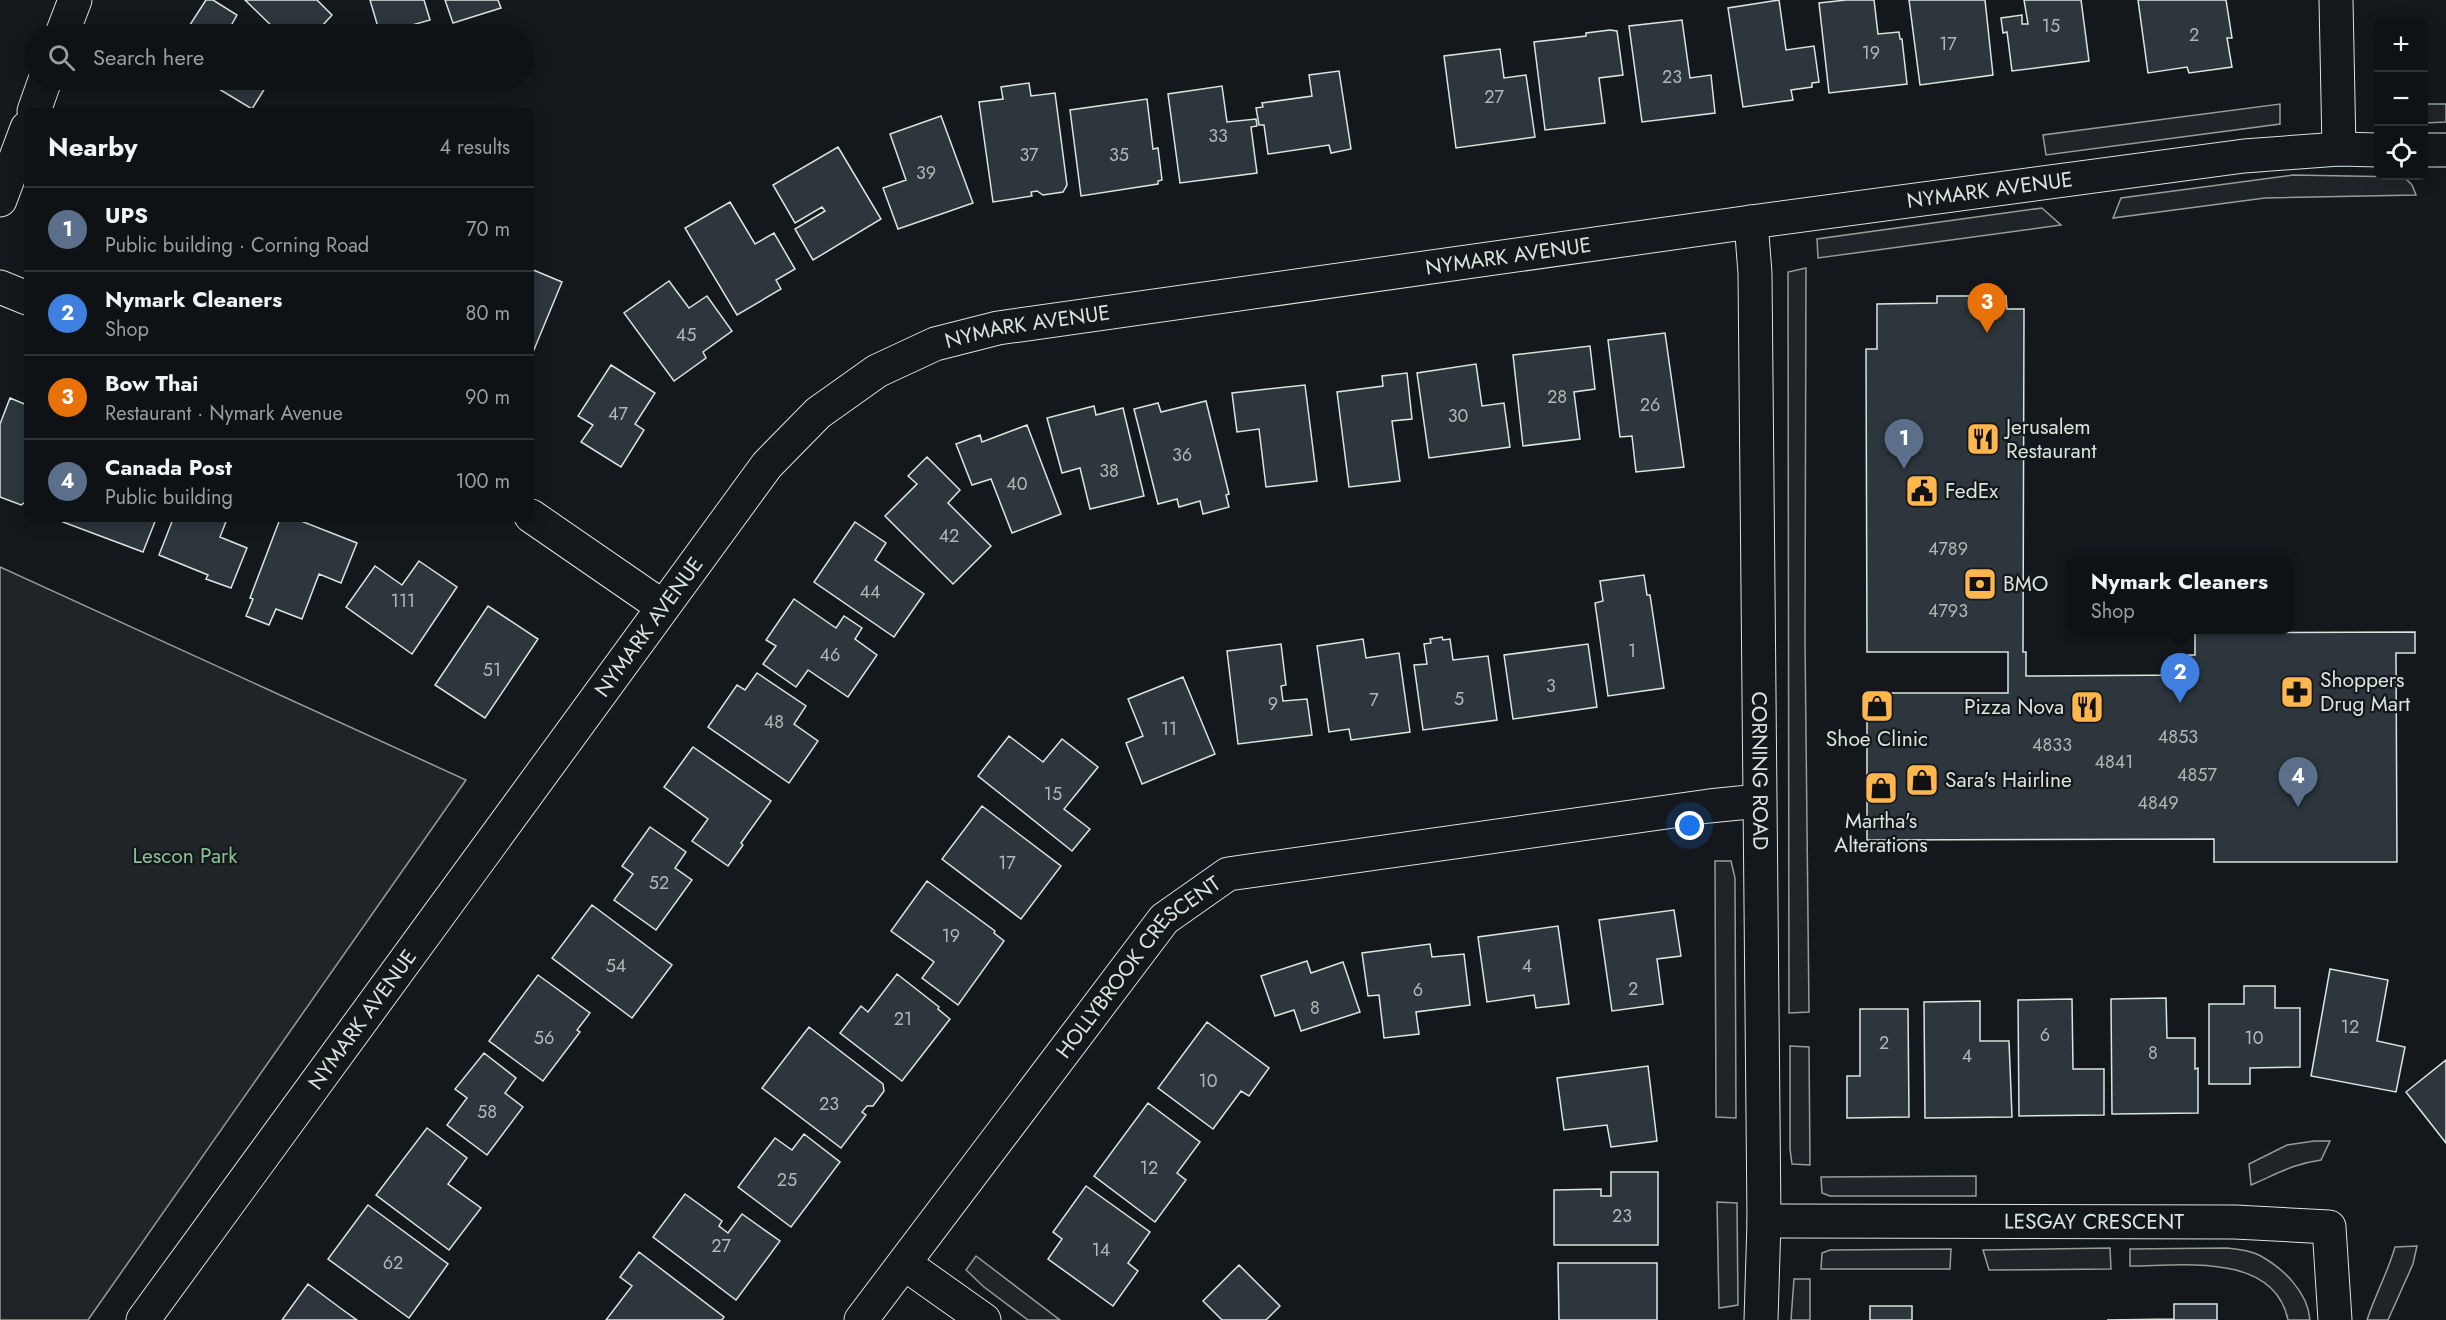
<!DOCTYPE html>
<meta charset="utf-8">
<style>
body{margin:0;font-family:Jost,sans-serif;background:#181b1e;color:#f1f3f6}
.controls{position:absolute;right:18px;top:18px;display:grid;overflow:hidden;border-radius:9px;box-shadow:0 3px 15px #0003}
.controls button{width:54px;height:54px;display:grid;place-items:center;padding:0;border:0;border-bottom:2px solid #2f3234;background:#0f1215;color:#f1f3f6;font:30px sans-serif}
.you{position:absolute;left:1690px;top:826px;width:21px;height:21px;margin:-15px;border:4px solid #fff;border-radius:50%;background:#1a73e8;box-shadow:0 0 0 9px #1a73e833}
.badge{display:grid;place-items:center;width:39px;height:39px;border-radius:50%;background:#ffb74d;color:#fff;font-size:20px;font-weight:700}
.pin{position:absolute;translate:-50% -50px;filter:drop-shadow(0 2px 3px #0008)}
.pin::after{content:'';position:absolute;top:32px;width:21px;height:18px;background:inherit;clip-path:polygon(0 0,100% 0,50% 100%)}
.popup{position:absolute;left:2067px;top:556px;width:225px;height:78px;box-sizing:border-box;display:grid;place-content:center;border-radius:9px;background:#0f1215;filter:drop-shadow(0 2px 4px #0005);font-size:20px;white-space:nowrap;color:#9b9ea0}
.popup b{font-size:22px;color:#f1f3f6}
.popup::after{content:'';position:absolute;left:50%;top:100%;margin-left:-12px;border:12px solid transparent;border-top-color:#0f1215}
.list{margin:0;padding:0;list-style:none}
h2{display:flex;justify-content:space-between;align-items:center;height:78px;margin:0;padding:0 24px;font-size:26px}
h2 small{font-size:20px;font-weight:400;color:#9b9ea0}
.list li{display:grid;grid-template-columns:39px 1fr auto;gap:18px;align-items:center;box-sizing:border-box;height:84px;padding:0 24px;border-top:2px solid #2f3234}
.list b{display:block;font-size:22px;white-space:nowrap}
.list p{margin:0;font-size:20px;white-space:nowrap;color:#9b9ea0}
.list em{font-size:20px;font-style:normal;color:#9b9ea0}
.icon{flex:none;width:33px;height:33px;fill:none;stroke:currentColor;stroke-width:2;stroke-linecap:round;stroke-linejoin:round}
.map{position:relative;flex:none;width:2446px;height:1320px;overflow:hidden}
.search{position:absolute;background:#0f1215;box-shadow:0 3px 15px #0003;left:24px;top:24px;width:510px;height:66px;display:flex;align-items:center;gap:15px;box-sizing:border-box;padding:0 21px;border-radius:33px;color:#9b9ea0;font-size:22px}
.panel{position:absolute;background:#0f1215;box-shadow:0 3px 15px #0003;left:24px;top:108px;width:510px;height:414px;border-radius:9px}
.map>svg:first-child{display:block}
.green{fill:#202428;stroke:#939e99;stroke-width:1.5}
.building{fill:#2c363c;stroke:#d8e6dc;stroke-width:1.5}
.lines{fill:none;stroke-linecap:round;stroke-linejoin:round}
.minor-casing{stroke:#d8e6dc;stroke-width:35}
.tertiary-casing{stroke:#d8e6dc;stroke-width:35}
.minor{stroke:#14181c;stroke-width:33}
.tertiary{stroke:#14181c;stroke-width:33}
.labels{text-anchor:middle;stroke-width:4.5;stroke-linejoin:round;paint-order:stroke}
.number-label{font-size:18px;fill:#adbab4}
.street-label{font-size:21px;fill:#d8e6dc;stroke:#14181c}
.poi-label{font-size:21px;fill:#d8e6dc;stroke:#14181c;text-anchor:start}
.park-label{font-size:21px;fill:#8ac095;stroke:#14181c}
</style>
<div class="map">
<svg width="2446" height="1320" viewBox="0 0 2446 1320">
<rect width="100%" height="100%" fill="#14181c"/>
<!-- green -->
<path class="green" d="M2280,104V124L2046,155L2043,135Z
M2424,104H2446V122L2424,123Z
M2293,175L2404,177L2412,185L2416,195L2265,198L2113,218L2121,198Z
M2042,208L2061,225L1818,258L1817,239Z
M1806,268L1805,639L1809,1012L1789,1013L1788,272Z
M0,567L466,780L88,1320H0Z
M1715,861H1731L1735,878L1736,1118L1716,1117Z
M1790,1046L1809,1047L1810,1165L1792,1164L1790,1149Z
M2314,1141H2330L2321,1160C2292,1164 2277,1174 2251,1185L2249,1164L2287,1145Z
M1976,1176V1196H1830L1822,1193L1821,1177Z
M1717,1202L1737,1203L1738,1305L1719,1308Z
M2417,1246L2413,1264L2388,1320H2367C2375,1295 2388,1272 2395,1247Z
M2110,1248L2111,1269L1989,1270L1983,1250Z
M2227,1248C2238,1249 2249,1250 2259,1255C2283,1268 2308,1292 2310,1320H2288C2274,1252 2182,1266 2130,1266V1249Z
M1951,1249L1950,1269H1821L1822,1253L1830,1250Z
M976,1256L1060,1320H1028L984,1287L966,1270Z
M1794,1279H1810V1320H1791Z"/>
<!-- building -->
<path class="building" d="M206,0H213L237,15L228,31L233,34H184Z
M245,0H317L332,15L323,25L329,30L325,34H280Z
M370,0H424L430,20L380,34Z
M445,0H498L501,8L453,23Z
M1779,0L1786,50L1814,46L1819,82L1812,83V87L1791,90L1793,100L1743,107L1728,8Z
M1846,0H1874L1878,34L1899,32L1900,39H1902L1907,84L1829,93L1819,3Z
M1909,0H1985L1993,75L1920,85Z
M2024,0H2081L2089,61L2012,71L2007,32L2003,33L2001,18L2022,15V24H2028Z
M2138,0H2226L2232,38H2227L2232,67L2189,73L2187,67L2148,73Z
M1682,20L1690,78L1711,75L1715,113L1642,122L1629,26Z
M1610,30L1617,31L1623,75L1599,78L1605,123L1545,130L1534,42L1586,36V33Z
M1500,49L1504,78L1526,75L1535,137L1456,148L1444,56Z
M1339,71L1351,149L1331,153L1329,145L1268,154L1264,125H1259L1256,108L1263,107L1262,103L1312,96L1309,75Z
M204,80H270L252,109Z
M1029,83L1031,96L1055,93L1067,185L1063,192L1043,195L1037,191L1031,192L1032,196L993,202L979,102L1003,99L1001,87Z
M1222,86L1227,122L1256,119L1257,126L1251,127L1257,173L1180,183L1168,94Z
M1147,99L1153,149L1158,148L1162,180L1158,181V184L1081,196L1070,110Z
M941,116L973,203L898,229L883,188L906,180L890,134Z
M838,147L881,219L813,260L795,229L825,211L822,207L795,223L773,185Z
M730,202L755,244L774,233L795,269L776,280L781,289L737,315L685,228Z
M531,269L562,282L531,357Z
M669,281L689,308L707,296L732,331L703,352L706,358L674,381L624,313Z
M1937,296H2006L2007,309H2024L2023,652H2026V676L2190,675L2189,655H2195V633L2415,632V653H2396L2397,862H2214V839L1867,840V693H2008V652H1867L1866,349H1877V304L1937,303Z
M1665,333L1684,467L1636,472L1632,436L1620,437L1608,340Z
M1590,346L1595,389L1574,392L1580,439L1523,446L1513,355Z
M1476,364L1482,406L1504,403L1510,447L1429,458L1417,373Z
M611,365L655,393L635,424L644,430L621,467L581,442L593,425L578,416Z
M1407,373L1412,419L1392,421L1400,481L1349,487L1337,392L1383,386L1382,376Z
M1305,385L1317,481L1266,487L1259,429L1237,432L1232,393Z
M10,398L27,405V501L21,505L0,497V424Z
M1206,401L1229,494L1226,495L1229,507L1203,514L1200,501L1179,507L1177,499L1158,504L1134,409L1158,403L1161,412Z
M1094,406L1096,415L1123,408L1144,496L1090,509L1080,468L1062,473L1047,418Z
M1027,425L1061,514L1012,533L991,479L972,485L956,444L980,435L982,442Z
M927,457L960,490L948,503L991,546L953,584L885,516L917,484L908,476Z
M64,519H156L143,552L63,522Z
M173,519H227L220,537L247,548L231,588L206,579L208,575L159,555Z
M280,519H296L357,543L341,583L319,574L302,619L276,609L269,625L246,616L253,599L250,598Z
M855,522L886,543L875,560L924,594L894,637L814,582Z
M419,561L457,587L412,654L346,607L375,566L402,585Z
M1644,575L1647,595H1650L1664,688L1608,696L1595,603L1603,601L1600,581Z
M794,599L836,628L844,616L862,628L855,639L877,655L848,697L808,670L796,687L763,664L776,646L766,640Z
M488,606L538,639L485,718L435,685Z
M1442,637L1443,640L1450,639L1453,660L1488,656L1497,720L1423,730L1414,665L1427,664L1424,644L1431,643L1430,639Z
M1363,639L1366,658L1399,653L1410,732L1351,740L1349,729L1329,732L1317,646Z
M1281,644L1286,685L1281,686L1283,701L1307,699L1312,735L1238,744L1227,651Z
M1588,644L1597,707L1513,719L1504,655Z
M757,673L806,706L794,724L818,741L789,783L708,727L737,685L745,690Z
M1183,677L1215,754L1142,784L1126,743L1143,736L1128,699Z
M1009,736L1043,762L1062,739L1098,767L1064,809L1090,829L1072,851L978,776Z
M693,747L771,801L741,843L743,845L728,866L692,841L708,819L664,787Z
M982,806L1061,866L1021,919L942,859Z
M650,827L686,852L675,868L692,880L656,930L614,900L633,874L622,866Z
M927,881L995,931L994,933L1004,941L958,1005L922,978L934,962L891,931Z
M592,905L672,965L632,1018L552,958Z
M1674,910L1681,956L1657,959L1663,1004L1612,1011L1599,920Z
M1558,926L1569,1004L1536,1008L1534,995L1487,1002L1478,937Z
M1430,944L1432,957L1464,954L1470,1005L1416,1012L1419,1034L1384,1038L1379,995L1368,996L1362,953Z
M1307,961L1311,973L1343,962L1360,1012L1301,1031L1294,1010L1275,1016L1261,976Z
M2330,969L2388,980L2377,1041L2405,1047L2396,1092L2311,1076Z
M897,974L939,1007L938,1009L950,1019L902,1081L840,1033L861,1006L868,1012Z
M538,975L590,1013L577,1030L580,1032L543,1081L489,1041Z
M2244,986H2275V1008H2300V1067L2250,1068V1084H2209V1004H2244Z
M2166,998L2167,1038H2195V1069L2198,1068V1113L2112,1114L2111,999Z
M2072,999L2073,1069H2104V1115L2019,1116L2018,1000Z
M1980,1001V1041H2009L2012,1117L1925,1118L1924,1002Z
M1860,1009H1908L1909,1117L1847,1118V1076H1860Z
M1207,1022L1269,1068L1249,1096L1241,1091L1213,1129L1158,1088Z
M809,1027L883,1084L884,1091L873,1106H867L862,1112L866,1115L841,1148L762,1088Z
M484,1053L516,1078L505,1093L523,1107L487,1155L447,1125L467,1098L455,1089Z
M2446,1060V1143L2406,1092Z
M1648,1066L1657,1141L1611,1147L1607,1125L1564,1130L1557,1078Z
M1148,1103L1200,1142L1177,1173L1186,1180L1155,1222L1094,1176Z
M427,1128L467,1158L448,1184L481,1208L449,1250L376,1195Z
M804,1134L840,1162L791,1227L738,1187L775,1138L792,1150Z
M1611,1172H1658V1245H1554V1190L1601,1189V1196H1611Z
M1086,1186L1150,1232L1128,1263L1138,1271L1113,1306L1048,1259L1062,1239L1053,1232Z
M685,1194L722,1221L719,1226L728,1233L742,1214L780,1241L736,1300L653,1237Z
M368,1205L448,1264L409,1318L328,1259Z
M639,1252L724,1317L722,1320H606L632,1286L620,1277Z
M1558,1263H1657V1320H1559Z
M1239,1265L1280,1306L1266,1320H1222L1203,1301Z
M308,1284L343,1310L357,1320H282Z
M2174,1304H2217V1320H2107L2174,1319Z
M1870,1306H1912V1320H1870Z"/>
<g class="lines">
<!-- minor casing -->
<g class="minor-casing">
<g id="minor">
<path d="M2336,0L2339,149"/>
<path d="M62,34L75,0"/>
<path d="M34,111L45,80"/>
<path d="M0,200L27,128"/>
<path id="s1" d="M1751,222L1755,273L1764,1221L1761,1320"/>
<path id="s2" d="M1764,1221L2235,1222L2329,1227L2335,1320"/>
<path d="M905,1264L984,1320"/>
<path id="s3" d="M861,1320L1164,919L1228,874L1709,806L1759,801"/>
</g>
</g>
<!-- tertiary casing -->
<g class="tertiary-casing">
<g id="tertiary">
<path d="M2424,150H2446"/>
<path d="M0,287L27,298"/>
<path d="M531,516L663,607"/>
<path id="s4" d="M143,1320L767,465L818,413L877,371L935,344L998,328L1751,222L2244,156L2339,149L2378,150"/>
</g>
</g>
<!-- minor -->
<use href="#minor" class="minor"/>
<!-- tertiary -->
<use href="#tertiary" class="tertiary"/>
</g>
<!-- icons -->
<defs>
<g id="restaurant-square" transform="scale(1.725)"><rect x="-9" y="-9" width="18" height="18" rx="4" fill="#ffb74d" stroke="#14181c"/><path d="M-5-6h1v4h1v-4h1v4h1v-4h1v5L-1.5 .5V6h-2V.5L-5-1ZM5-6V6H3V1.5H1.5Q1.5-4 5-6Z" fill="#111"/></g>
<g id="civic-square" transform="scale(1.725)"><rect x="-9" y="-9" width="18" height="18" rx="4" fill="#ffb74d" stroke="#14181c"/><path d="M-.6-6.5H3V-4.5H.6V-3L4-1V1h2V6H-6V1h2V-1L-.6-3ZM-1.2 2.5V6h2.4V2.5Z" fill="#111"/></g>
<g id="bank-square" transform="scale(1.725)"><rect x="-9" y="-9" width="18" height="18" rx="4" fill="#ffb74d" stroke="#14181c"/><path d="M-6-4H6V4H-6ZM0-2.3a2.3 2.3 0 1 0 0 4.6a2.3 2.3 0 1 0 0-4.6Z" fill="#111"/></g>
<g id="pharmacy-square" transform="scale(1.725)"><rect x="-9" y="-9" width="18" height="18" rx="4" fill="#ffb74d" stroke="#14181c"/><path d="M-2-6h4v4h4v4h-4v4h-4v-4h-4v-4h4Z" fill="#111"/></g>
<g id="shop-square" transform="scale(1.725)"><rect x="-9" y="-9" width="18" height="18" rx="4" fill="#ffb74d" stroke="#14181c"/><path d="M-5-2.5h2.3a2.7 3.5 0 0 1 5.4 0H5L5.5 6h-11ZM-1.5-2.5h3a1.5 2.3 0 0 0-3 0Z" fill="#111"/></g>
</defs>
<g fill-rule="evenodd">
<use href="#restaurant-square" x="1983" y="439"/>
<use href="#civic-square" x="1922" y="491"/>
<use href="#bank-square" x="1980" y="584"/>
<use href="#pharmacy-square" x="2297" y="692"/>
<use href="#shop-square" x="1877" y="706"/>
<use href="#restaurant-square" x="2087" y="707"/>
<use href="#shop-square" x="1922" y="780"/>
<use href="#shop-square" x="1881" y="788"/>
</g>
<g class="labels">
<!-- number labels -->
<g class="number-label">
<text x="2051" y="32">15</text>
<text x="2194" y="41">2</text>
<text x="1948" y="50">17</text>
<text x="1871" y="59">19</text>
<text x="1672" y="83">23</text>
<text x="1494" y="103">27</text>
<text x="1218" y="142">33</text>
<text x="1029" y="161">37</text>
<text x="1119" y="161">35</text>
<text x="926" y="179">39</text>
<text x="686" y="341">45</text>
<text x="1557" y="403">28</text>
<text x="1650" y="411">26</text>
<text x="618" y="420">47</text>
<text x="1458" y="422">30</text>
<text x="1182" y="461">36</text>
<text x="1109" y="477">38</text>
<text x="1017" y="490">40</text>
<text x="949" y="542">42</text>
<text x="1948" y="555">4789</text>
<text x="870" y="598">44</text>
<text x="403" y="607">111</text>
<text x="1948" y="617">4793</text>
<text x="1632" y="657">1</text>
<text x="830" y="661">46</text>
<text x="492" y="676">51</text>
<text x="1551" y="692">3</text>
<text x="1459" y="705">5</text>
<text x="1374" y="706">7</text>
<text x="1273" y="710">9</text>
<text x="774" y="728">48</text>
<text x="1169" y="735">11</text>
<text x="2178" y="743">4853</text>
<text x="2052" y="751">4833</text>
<text x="2114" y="768">4841</text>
<text x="2197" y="781">4857</text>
<text x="1053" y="800">15</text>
<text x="2158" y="809">4849</text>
<text x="1007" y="869">17</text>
<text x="659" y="889">52</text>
<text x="951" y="942">19</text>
<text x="616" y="972">54</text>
<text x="1527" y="972">4</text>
<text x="1633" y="995">2</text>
<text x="1418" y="996">6</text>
<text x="1315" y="1014">8</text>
<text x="903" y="1025">21</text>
<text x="2350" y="1033">12</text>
<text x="2045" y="1041">6</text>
<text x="544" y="1044">56</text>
<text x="2254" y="1044">10</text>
<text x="1884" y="1049">2</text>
<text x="2153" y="1059">8</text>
<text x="1967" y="1062">4</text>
<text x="1208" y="1087">10</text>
<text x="829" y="1110">23</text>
<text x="487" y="1118">58</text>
<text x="1149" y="1174">12</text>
<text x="787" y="1186">25</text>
<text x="1622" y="1222">23</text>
<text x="721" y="1252">27</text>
<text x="1101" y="1256">14</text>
<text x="393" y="1269">62</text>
</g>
<!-- street labels -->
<g class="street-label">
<text dy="7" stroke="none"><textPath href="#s4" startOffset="2334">NYMARK AVENUE</textPath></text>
<text dy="7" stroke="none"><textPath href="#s4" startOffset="1848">NYMARK AVENUE</textPath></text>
<text dy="7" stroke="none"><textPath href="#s4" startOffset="1362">NYMARK AVENUE</textPath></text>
<text dy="7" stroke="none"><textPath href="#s4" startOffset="858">NYMARK AVENUE</textPath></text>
<text dy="7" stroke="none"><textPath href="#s1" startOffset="549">CORNING ROAD</textPath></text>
<text dy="7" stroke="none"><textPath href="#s3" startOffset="450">HOLLYBROOK CRESCENT</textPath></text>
<text dy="7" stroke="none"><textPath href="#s4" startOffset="372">NYMARK AVENUE</textPath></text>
<text dy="7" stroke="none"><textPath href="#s2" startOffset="330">LESGAY CRESCENT</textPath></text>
</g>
<!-- poi labels -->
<g class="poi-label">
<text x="2006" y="434">Jerusalem<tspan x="2006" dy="24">Restaurant</tspan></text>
<text x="1945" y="498">FedEx</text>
<text x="2003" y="591">BMO</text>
<text x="2320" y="687">Shoppers<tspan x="2320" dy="24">Drug Mart</tspan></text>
<text x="2064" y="714" text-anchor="end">Pizza Nova</text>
<text x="1877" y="746" text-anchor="middle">Shoe Clinic</text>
<text x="1945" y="787">Sara's Hairline</text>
<text x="1881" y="828" text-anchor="middle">Martha's<tspan x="1881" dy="24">Alterations</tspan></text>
</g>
<!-- park labels -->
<g class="park-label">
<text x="185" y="863">Lescon Park</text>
</g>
</g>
</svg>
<div class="controls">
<button>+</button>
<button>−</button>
<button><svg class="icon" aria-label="locate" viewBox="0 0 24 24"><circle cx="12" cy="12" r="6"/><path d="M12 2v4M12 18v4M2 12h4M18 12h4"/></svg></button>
</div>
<div class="you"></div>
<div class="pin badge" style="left:1904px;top:469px;background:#5c6f8a">1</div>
<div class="pin badge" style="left:2180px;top:703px;background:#3f7fe0">2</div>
<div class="popup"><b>Nymark Cleaners</b>Shop</div>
<div class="pin badge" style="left:1987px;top:333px;background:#e8710a">3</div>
<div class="pin badge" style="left:2298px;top:807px;background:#5c6f8a">4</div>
<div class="search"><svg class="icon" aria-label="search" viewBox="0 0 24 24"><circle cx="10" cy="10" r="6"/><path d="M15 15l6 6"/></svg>Search here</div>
<section class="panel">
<h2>Nearby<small>4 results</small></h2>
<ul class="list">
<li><span class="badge" style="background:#5c6f8a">1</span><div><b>UPS</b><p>Public building · Corning Road</p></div><em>70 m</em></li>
<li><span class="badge" style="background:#3f7fe0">2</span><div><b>Nymark Cleaners</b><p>Shop</p></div><em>80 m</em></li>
<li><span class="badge" style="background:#e8710a">3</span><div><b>Bow Thai</b><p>Restaurant · Nymark Avenue</p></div><em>90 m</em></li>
<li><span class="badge" style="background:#5c6f8a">4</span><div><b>Canada Post</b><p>Public building</p></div><em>100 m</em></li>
</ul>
</section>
</div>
